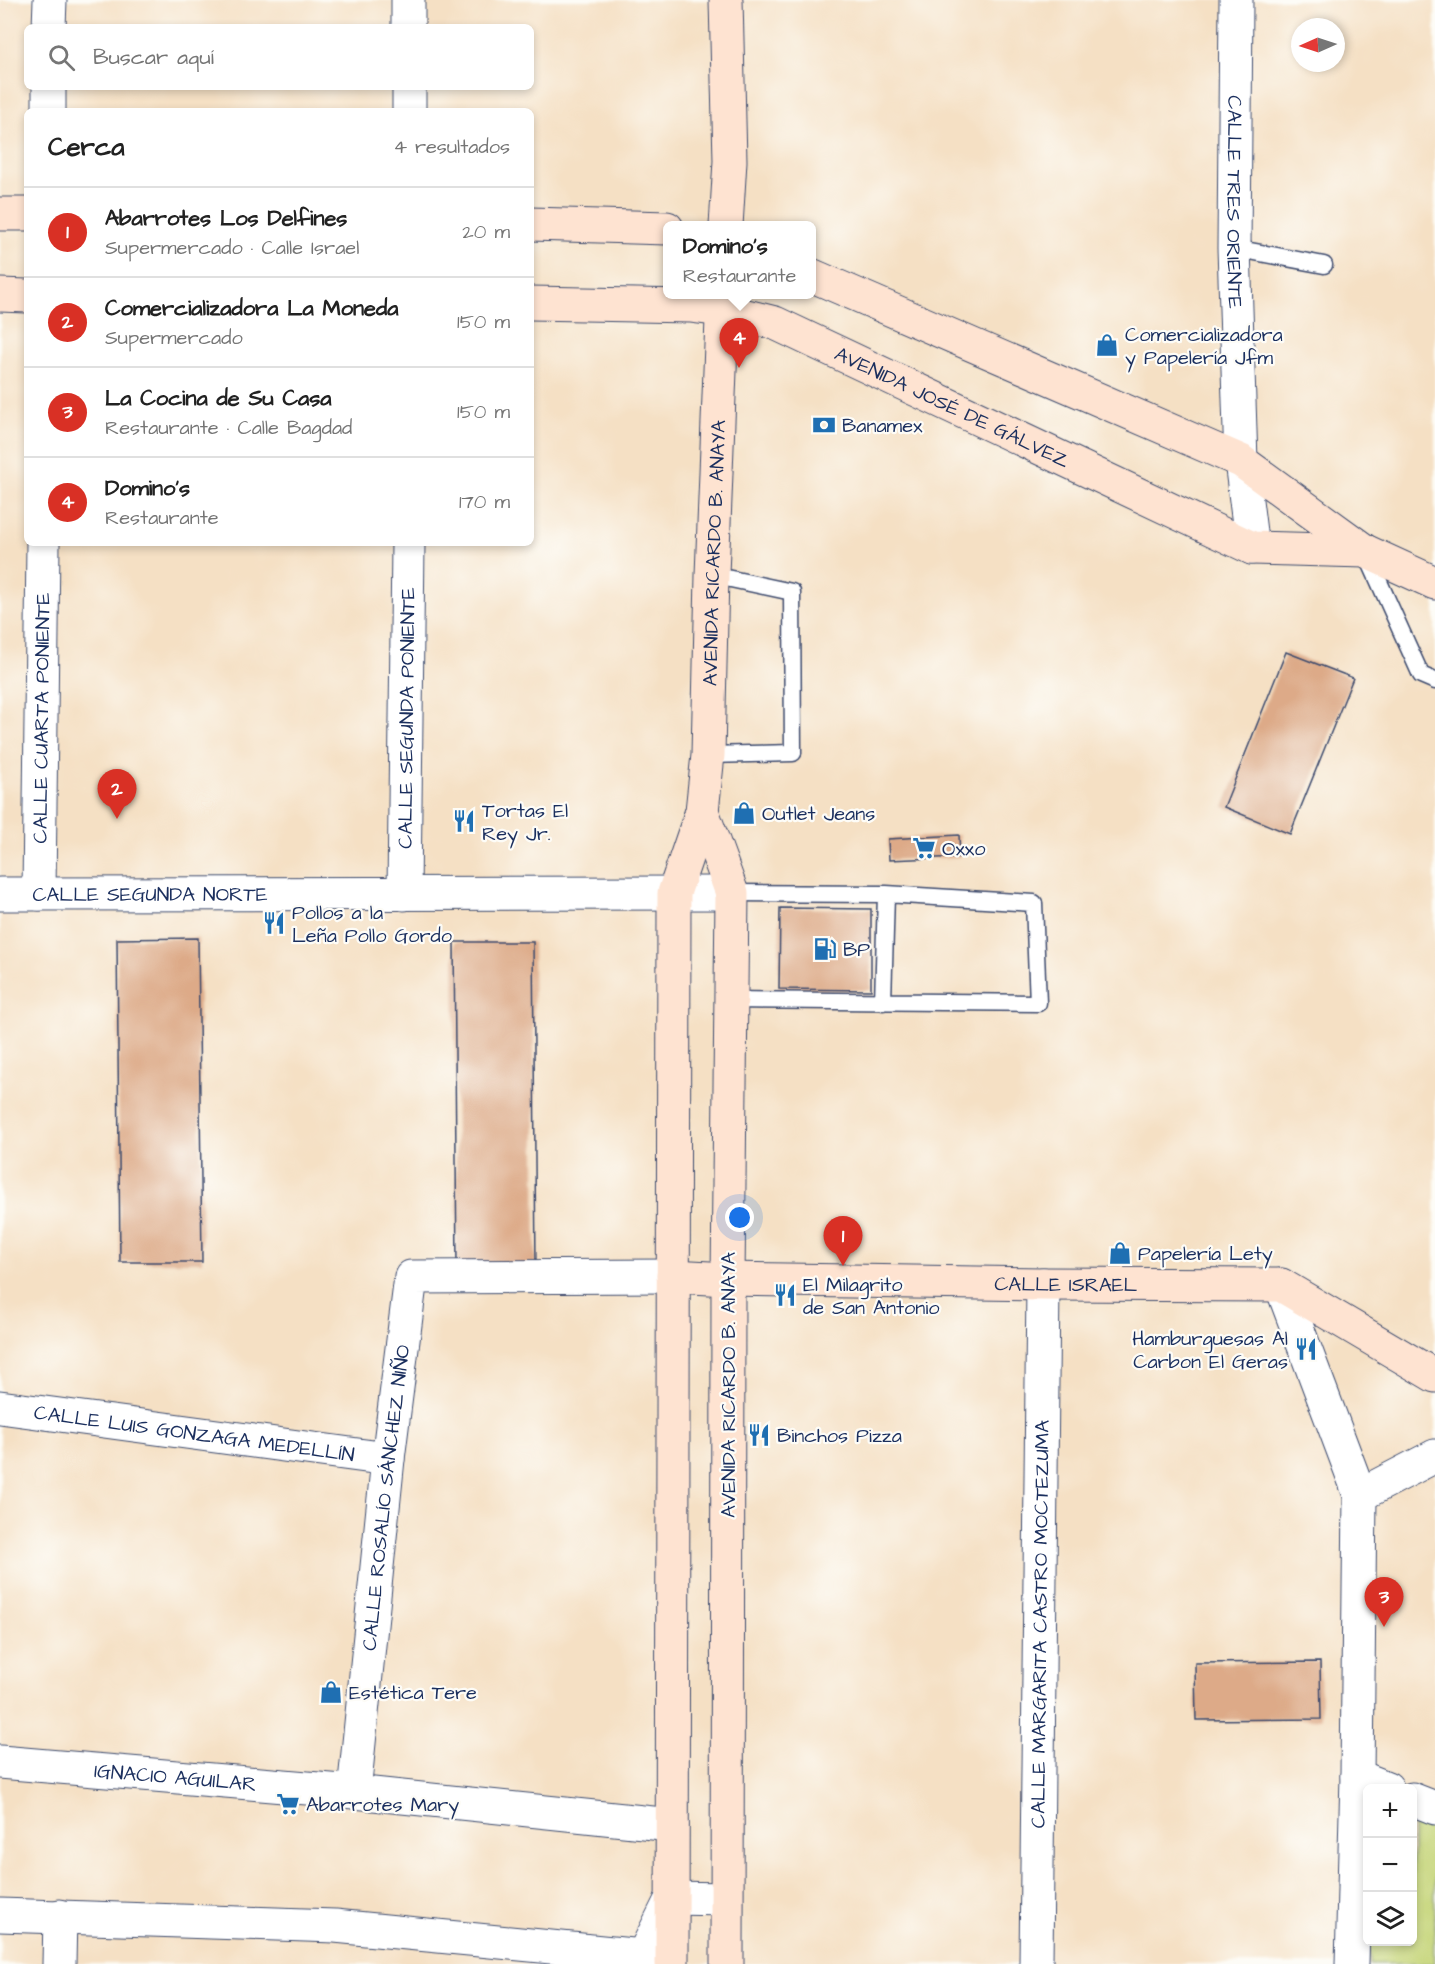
<!DOCTYPE html>
<html lang="es">
<meta charset="utf-8">
<style>
body{margin:0;font-family:"Architects Daughter",sans-serif;background:#f2f2f2;color:#222}
.controls{position:absolute;right:18px;bottom:18px;display:grid;overflow:hidden;border-radius:9px;box-shadow:0 3px 9px #0003}
.controls button{width:54px;height:54px;display:grid;place-items:center;padding:0;border:0;border-bottom:2px solid #e0e0e0;background:#fff;color:#222;font:30px sans-serif}
.compass{position:absolute;left:1291px;top:18px;width:54px;height:54px;border-radius:50%;background:#fff;box-shadow:0 3px 9px #0003;rotate:267deg}
.you{position:absolute;left:740px;top:1218px;width:21px;height:21px;margin:-15px;border:4px solid #fff;border-radius:50%;background:#1a73e8;box-shadow:0 0 0 9px #1a73e833}
.badge{display:grid;place-items:center;width:39px;height:39px;border-radius:50%;background:#d93025;color:#fff;font-size:20px;font-weight:700}
.pin{position:absolute;translate:-50% -50px;filter:drop-shadow(0 2px 3px #0008)}
.pin::after{content:'';position:absolute;top:32px;width:21px;height:18px;background:inherit;clip-path:polygon(0 0,100% 0,50% 100%)}
.popup{position:absolute;left:663px;top:221px;width:153px;height:78px;box-sizing:border-box;display:grid;place-content:center;border-radius:9px;background:#fff;filter:drop-shadow(0 2px 4px #0005);font-size:20px;white-space:nowrap;color:#767676}
.popup b{font-size:22px;color:#222}
.popup::after{content:'';position:absolute;left:50%;top:100%;margin-left:-12px;border:12px solid transparent;border-top-color:#fff}
.list{margin:0;padding:0;list-style:none}
h2{display:flex;justify-content:space-between;align-items:center;height:78px;margin:0;padding:0 24px;font-size:26px}
h2 small{font-size:20px;font-weight:400;color:#767676}
.list li{display:grid;grid-template-columns:39px 1fr auto;gap:18px;align-items:center;box-sizing:border-box;height:90px;padding:0 24px;border-top:2px solid #e0e0e0}
.list b{display:block;font-size:22px;white-space:nowrap}
.list p{margin:0;font-size:20px;white-space:nowrap;color:#767676}
.list em{font-size:20px;font-style:normal;color:#767676}
.icon{flex:none;width:33px;height:33px;fill:none;stroke:currentColor;stroke-width:2;stroke-linecap:round;stroke-linejoin:round}
.map{position:relative;flex:none;width:1435px;height:1964px;overflow:hidden}
.search{position:absolute;background:#fff;box-shadow:0 3px 9px #0003;left:24px;top:24px;width:510px;height:66px;display:flex;align-items:center;gap:15px;box-sizing:border-box;padding:0 21px;border-radius:9px;color:#767676;font-size:22px}
.panel{position:absolute;background:#fff;box-shadow:0 3px 9px #0003;left:24px;top:108px;width:510px;height:438px;border-radius:9px}
.map>svg:first-child{display:block}
.green{fill:#c4d477;stroke:#70826a;stroke-width:1.5}
.building{fill:#da8}
.lines{fill:none;stroke-linecap:round;stroke-linejoin:round}
.lane-casing{stroke:#3c4a6d;stroke-width:19}
.street-casing{stroke:#3c4a6d;stroke-width:35}
.secondary-casing{stroke:#3c4a6d;stroke-width:35}
.lane{stroke:#fff;stroke-width:16}
.street{stroke:#fff;stroke-width:33}
.secondary{stroke:#fee3d1;stroke-width:33}
.labels{text-anchor:middle;stroke-width:4.5;stroke-linejoin:round;paint-order:stroke}
.street-label{font-size:20px;fill:#1b2f5e;stroke:#fdfcf7}
.poi-label{font-size:20px;fill:#1b2f5e;stroke:#fdfcf7;text-anchor:start}
</style>
<div class="map">
<svg width="1435" height="1964" viewBox="0 0 1435 1964">
<rect width="100%" height="100%" fill="#fdfcf7"/>
<filter id="ink" filterUnits="userSpaceOnUse"><feTurbulence type="fractalNoise" baseFrequency=".0167" numOctaves="2"/><feDisplacementMap in="SourceGraphic" scale="12" xChannelSelector="R" yChannelSelector="G"/><feConvolveMatrix kernelMatrix="1 2 1 2 8 2 1 2 1" color-interpolation-filters="sRGB"/></filter>
<filter id="wash" filterUnits="userSpaceOnUse"><feTurbulence type="fractalNoise" baseFrequency=".008" numOctaves="4" result="noise"/><feDisplacementMap in="SourceGraphic" scale="24" xChannelSelector="R" yChannelSelector="G"/><feGaussianBlur stdDeviation="1.35" result="paint"/><feColorMatrix in="noise" values="0 0 0 0 0 0 0 0 0 0 0 0 0 0 0 0 0 1.4 0 .05"/><feComposite in="paint" operator="in"/></filter>
<g filter="url(#wash)">
<rect width="100%" height="100%" fill="#f5e0c4"/>
<!-- green -->
<path class="green" d="M1413,1820L1435,1829V1964H1370V1942H1412Z"/>
<g id="blocks">
<!-- building -->
<path class="building" d="M1286,652L1353,678L1290,834L1224,807Z
M959,835L960,857L889,860L888,839Z
M780,908L871,909V990L779,989Z
M198,938L202,1262H120L117,939Z
M454,942H533L536,1266H457Z
M1320,1662L1321,1719L1196,1720L1195,1663Z"/>
</g>
</g>
<g filter="url(#ink)">
<use href="#blocks" fill-opacity="0" stroke="#3c4a6d" stroke-width="1.5"/>
<g class="lines">
<!-- lane casing -->
<g class="lane-casing">
<path id="lane" d="M1234,248L1324,265
M1366,553L1421,675L1435,681
M708,755L793,753L792,592L712,575
M732,893L886,894L1034,903L1038,1003L732,1000
M883,1002L886,894"/>
</g>
<!-- street casing -->
<g class="street-casing">
<g id="street">
<path d="M408,0V27"/>
<path id="s1" d="M1236,0L1234,248L1241,461L1252,548"/>
<path d="M49,27L50,0"/>
<path d="M409,87V111"/>
<path d="M49,111V87"/>
<path id="s2" d="M0,894L732,893"/>
<path id="s3" d="M39,894L43,543"/>
<path id="s4" d="M404,894L408,543"/>
<path d="M1281,1285L1360,1495L1357,1776L1352,1964"/>
<path id="s5" d="M0,1407L388,1459"/>
<path d="M1360,1495L1435,1456"/>
<path id="s6" d="M0,1762L354,1792L672,1825"/>
<path d="M1357,1776L1387,1788"/>
<path id="s7" d="M354,1792L388,1459L411,1277L673,1276"/>
<path d="M1412,1799L1435,1808"/>
<path d="M0,1915L335,1926L643,1956"/>
<path d="M59,1964L60,1916"/>
<path d="M642,1964L643,1956L672,1898L726,1899"/>
<path id="s8" d="M1036,1964L1043,1284"/>
</g>
</g>
<!-- secondary casing -->
<g class="secondary-casing">
<g id="secondary">
<path d="M726,0L730,161L726,226"/>
<path d="M0,214H27"/>
<path d="M531,224L667,228"/>
<path d="M811,275L1241,461L1365,551L1435,583"/>
<path d="M0,295L27,296"/>
<path id="s9" d="M531,303L690,306L722,310L775,323L1252,548L1365,551"/>
<path d="M702,811L732,893L728,1279L727,1964"/>
<path id="s10" d="M673,1276L728,1279L1043,1284L1281,1285L1435,1376"/>
<path id="s11" d="M672,1964L674,893L702,811L708,755L712,575L723,294"/>
</g>
</g>
<!-- lane -->
<use href="#lane" class="lane"/>
<!-- street -->
<use href="#street" class="street"/>
<!-- secondary -->
<use href="#secondary" class="secondary"/>
</g>
</g>
<!-- icons -->
<defs>
<g id="shop-bare" transform="scale(1.8)"><path d="M-5-2.5h2.3a2.7 3.5 0 0 1 5.4 0H5L5.5 6h-11ZM-1.5-2.5h3a1.5 2.3 0 0 0-3 0Z" fill="#1f6fb2" stroke="#fdfcf7" stroke-width="2.5" paint-order="stroke"/></g>
<g id="bank-bare" transform="scale(1.8)"><path d="M-6-4H6V4H-6ZM0-2.3a2.3 2.3 0 1 0 0 4.6a2.3 2.3 0 1 0 0-4.6Z" fill="#1f6fb2" stroke="#fdfcf7" stroke-width="2.5" paint-order="stroke"/></g>
<g id="restaurant-bare" transform="scale(1.8)"><path d="M-5-6h1v4h1v-4h1v4h1v-4h1v5L-1.5 .5V6h-2V.5L-5-1ZM5-6V6H3V1.5H1.5Q1.5-4 5-6Z" fill="#1f6fb2" stroke="#fdfcf7" stroke-width="2.5" paint-order="stroke"/></g>
<g id="supermarket-bare" transform="scale(1.8)"><path d="M-6-5.5h2.5l.6 2H6L4.5 2H-2.5L-4.4-4H-6ZM-1.5 3.2a1.3 1.3 0 1 0 .1 0ZM3 3.2a1.3 1.3 0 1 0 .1 0Z" fill="#1f6fb2" stroke="#fdfcf7" stroke-width="2.5" paint-order="stroke"/></g>
<g id="fuel-bare" transform="scale(1.8)"><path d="M-5.5-6h7V0h2V4h1.3V-2.5L3-4.5l.8-.8L6-3V5H2.5V1h-1V6h-7ZM-4.2-4.7v3.2H.2V-4.7Z" fill="#1f6fb2" stroke="#fdfcf7" stroke-width="2.5" paint-order="stroke"/></g>
</defs>
<g fill-rule="evenodd">
<use href="#shop-bare" x="1107" y="345"/>
<use href="#bank-bare" x="824" y="425"/>
<use href="#shop-bare" x="744" y="813"/>
<use href="#restaurant-bare" x="464" y="821"/>
<use href="#supermarket-bare" x="924" y="848"/>
<use href="#restaurant-bare" x="274" y="923"/>
<use href="#fuel-bare" x="825" y="949"/>
<use href="#shop-bare" x="1120" y="1253"/>
<use href="#restaurant-bare" x="785" y="1295"/>
<use href="#restaurant-bare" x="1306" y="1349"/>
<use href="#restaurant-bare" x="759" y="1435"/>
<use href="#shop-bare" x="331" y="1692"/>
<use href="#supermarket-bare" x="288" y="1804"/>
</g>
<g class="labels">
<!-- street labels -->
<g class="street-label">
<text dy="7" stroke="none"><textPath href="#s1" startOffset="202">CALLE TRES ORIENTE</textPath></text>
<text dy="7" stroke="none"><textPath href="#s9" startOffset="442">AVENIDA JOSÉ DE GÁLVEZ</textPath></text>
<text dy="7" stroke="none"><textPath href="#s11" startOffset="1416">AVENIDA RICARDO B. ANAYA</textPath></text>
<text dy="7" stroke="none"><textPath href="#s4" startOffset="176">CALLE SEGUNDA PONIENTE</textPath></text>
<text dy="7" stroke="none"><textPath href="#s3" startOffset="176">CALLE CUARTA PONIENTE</textPath></text>
<text dy="7" stroke="none"><textPath href="#s2" startOffset="150">CALLE SEGUNDA NORTE</textPath></text>
<text dy="7" stroke="none"><textPath href="#s10" startOffset="393">CALLE ISRAEL</textPath></text>
<text transform="translate(728 1385) rotate(-90)" y="7">AVENIDA RICARDO B. ANAYA</text>
<text dy="7" stroke="none"><textPath href="#s5" startOffset="196">CALLE LUIS GONZAGA MEDELLÍN</textPath></text>
<text dy="7" stroke="none"><textPath href="#s7" startOffset="296">CALLE ROSALÍO SÁNCHEZ NIÑO</textPath></text>
<text dy="7" stroke="none"><textPath href="#s8" startOffset="340">CALLE MARGARITA CASTRO MOCTEZUMA</textPath></text>
<text dy="7" stroke="none"><textPath href="#s6" startOffset="176">IGNACIO AGUILAR</textPath></text>
</g>
<!-- poi labels -->
<g class="poi-label">
<text x="1125" y="341">Comercializadora<tspan x="1125" dy="23">y Papelería Jfm</tspan></text>
<text x="842" y="432">Banamex</text>
<text x="482" y="817">Tortas El<tspan x="482" dy="23">Rey Jr.</tspan></text>
<text x="762" y="820">Outlet Jeans</text>
<text x="942" y="855">Oxxo</text>
<text x="292" y="919">Pollos a la<tspan x="292" dy="23">Leña Pollo Gordo</tspan></text>
<text x="843" y="956">BP</text>
<text x="1138" y="1260">Papelería Lety</text>
<text x="803" y="1291">El Milagrito<tspan x="803" dy="23">de San Antonio</tspan></text>
<text x="1288" y="1345" text-anchor="end">Hamburguesas Al<tspan x="1288" dy="23">Carbon El Geras</tspan></text>
<text x="777" y="1442">Binchos Pizza</text>
<text x="349" y="1699">Estética Tere</text>
<text x="306" y="1811">Abarrotes Mary</text>
</g>
</g>
</svg>
<div class="controls">
<button>+</button>
<button>−</button>
<button><svg class="icon" aria-label="layers" viewBox="0 0 24 24"><path d="M12 4l9 5-9 5-9-5zM3 14l9 5 9-5"/></svg></button>
</div>
<svg class="compass" viewBox="-18 -18 36 36"><path d="M0-13l5 13h-10z" fill="#e53935"/><path d="M0 13l5-13h-10z" fill="#767676"/></svg>
<div class="you"></div>
<div class="pin badge" style="left:843px;top:1266px">1</div>
<div class="pin badge" style="left:117px;top:819px">2</div>
<div class="pin badge" style="left:1384px;top:1627px">3</div>
<div class="pin badge" style="left:739px;top:368px">4</div>
<div class="popup"><b>Domino's</b>Restaurante</div>
<div class="search"><svg class="icon" aria-label="search" viewBox="0 0 24 24"><circle cx="10" cy="10" r="6"/><path d="M15 15l6 6"/></svg>Buscar aquí</div>
<section class="panel">
<h2>Cerca<small>4 resultados</small></h2>
<ul class="list">
<li><span class="badge">1</span><div><b>Abarrotes Los Delfines</b><p>Supermercado · Calle Israel</p></div><em>20 m</em></li>
<li><span class="badge">2</span><div><b>Comercializadora La Moneda</b><p>Supermercado</p></div><em>150 m</em></li>
<li><span class="badge">3</span><div><b>La Cocina de Su Casa</b><p>Restaurante · Calle Bagdad</p></div><em>150 m</em></li>
<li><span class="badge">4</span><div><b>Domino's</b><p>Restaurante</p></div><em>170 m</em></li>
</ul>
</section>
</div>
